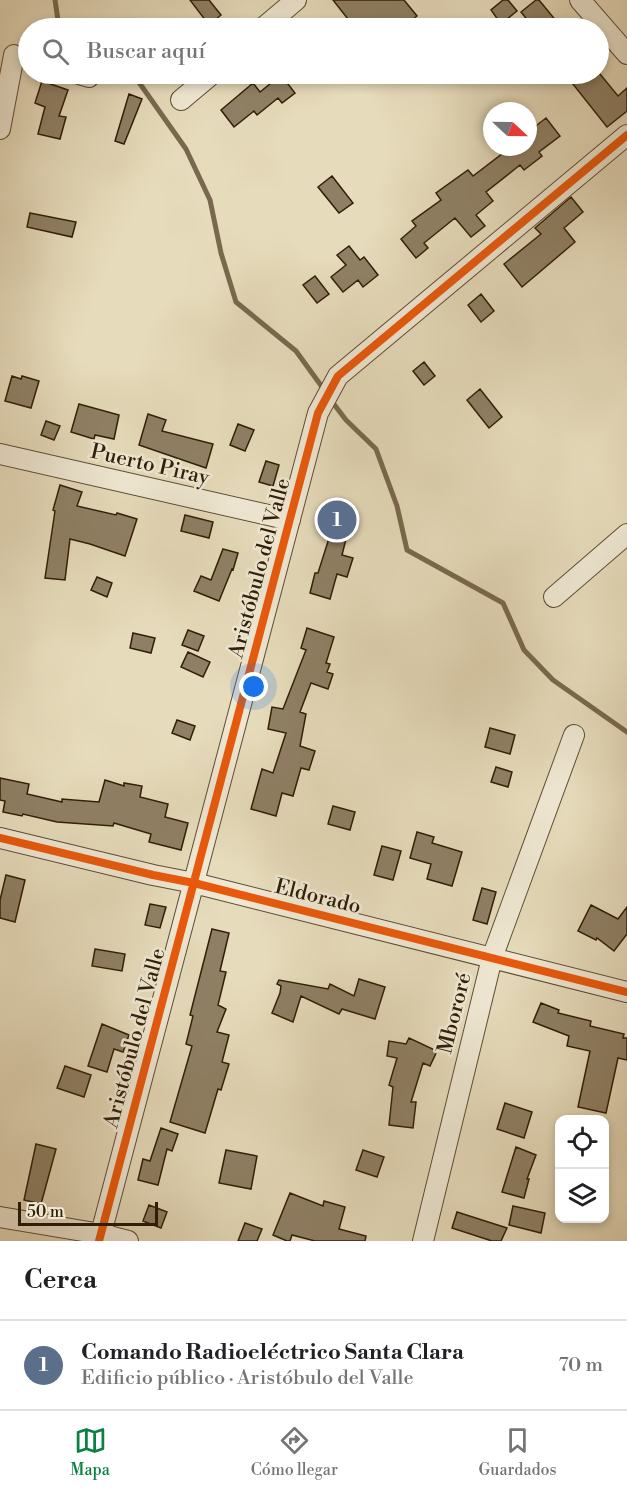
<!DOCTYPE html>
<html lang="es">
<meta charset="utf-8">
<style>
body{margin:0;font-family:"Libre Bodoni",serif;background:#f6f6f6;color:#202124}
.controls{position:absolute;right:18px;bottom:18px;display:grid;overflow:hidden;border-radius:12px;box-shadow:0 3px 9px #0003}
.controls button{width:54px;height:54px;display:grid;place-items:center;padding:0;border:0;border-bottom:2px solid #e0e0e0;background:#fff;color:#202124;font:30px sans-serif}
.compass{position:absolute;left:483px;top:102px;width:54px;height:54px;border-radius:50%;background:#fff;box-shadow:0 3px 9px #0003;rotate:112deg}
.scale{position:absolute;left:18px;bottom:15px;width:140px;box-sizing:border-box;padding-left:6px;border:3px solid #301e07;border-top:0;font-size:16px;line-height:21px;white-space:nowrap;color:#301e07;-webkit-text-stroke:4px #efe8d3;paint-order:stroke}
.you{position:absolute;left:254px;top:687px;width:21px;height:21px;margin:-15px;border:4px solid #fff;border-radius:50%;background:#1a73e8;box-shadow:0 0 0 9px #1a73e833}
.badge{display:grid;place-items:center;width:39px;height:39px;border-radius:50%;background:#0b8043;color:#fff;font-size:20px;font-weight:700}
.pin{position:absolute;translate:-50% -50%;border:3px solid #fff;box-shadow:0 2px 6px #0006}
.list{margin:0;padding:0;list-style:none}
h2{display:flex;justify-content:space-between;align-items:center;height:78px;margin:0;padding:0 24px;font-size:26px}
h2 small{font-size:20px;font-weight:400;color:#757577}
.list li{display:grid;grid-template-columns:39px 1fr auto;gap:18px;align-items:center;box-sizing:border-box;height:90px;padding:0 24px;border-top:2px solid #e0e0e0}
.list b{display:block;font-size:22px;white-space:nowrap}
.list p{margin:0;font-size:20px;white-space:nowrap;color:#757577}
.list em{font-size:20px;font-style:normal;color:#757577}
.icon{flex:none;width:33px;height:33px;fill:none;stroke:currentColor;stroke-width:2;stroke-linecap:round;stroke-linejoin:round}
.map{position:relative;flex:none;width:627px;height:1241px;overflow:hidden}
.search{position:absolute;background:#fff;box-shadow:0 3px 9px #0003;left:18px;right:18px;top:18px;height:66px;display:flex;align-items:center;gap:15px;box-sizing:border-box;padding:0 21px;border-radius:33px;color:#757577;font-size:22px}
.sheet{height:168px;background:#fff}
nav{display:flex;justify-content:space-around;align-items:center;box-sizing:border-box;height:84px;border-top:2px solid #e0e0e0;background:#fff;font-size:16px;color:#757577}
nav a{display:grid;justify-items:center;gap:3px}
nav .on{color:#0b8043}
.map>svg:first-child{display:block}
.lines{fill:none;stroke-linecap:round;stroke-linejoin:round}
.stream{stroke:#78694e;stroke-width:5}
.building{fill:#8f8065;stroke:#301e07;stroke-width:1.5}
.minor-casing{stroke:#5e4d34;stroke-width:22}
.minor{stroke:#efe8d3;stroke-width:20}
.cycleway-casing{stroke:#efe8d3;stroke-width:11}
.cycleway{stroke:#e8590c;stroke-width:8}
.labels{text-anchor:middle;stroke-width:5;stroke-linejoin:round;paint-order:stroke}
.street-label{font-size:21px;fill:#301e07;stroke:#efe8d3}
</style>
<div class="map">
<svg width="627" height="1241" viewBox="0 0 627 1241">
<rect width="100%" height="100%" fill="#e6dbbb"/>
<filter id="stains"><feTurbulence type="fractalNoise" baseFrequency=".00333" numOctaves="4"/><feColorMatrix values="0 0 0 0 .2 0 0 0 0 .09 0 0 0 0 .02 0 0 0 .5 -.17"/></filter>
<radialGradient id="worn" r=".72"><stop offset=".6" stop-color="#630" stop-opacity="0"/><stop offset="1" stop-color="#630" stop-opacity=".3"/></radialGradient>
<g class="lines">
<!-- stream -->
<path class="stream" d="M55,0L59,27L61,28
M127,74L138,81L186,149L210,200L221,253L236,302L296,351L325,391
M330,399L346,420L376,449L397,506L407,550L503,603L524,650L553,680L627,732"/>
</g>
<!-- building -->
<path class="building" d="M190,0H209L221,15L209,25Z
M333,0H404L417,16L402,28H355Z
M503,0H508L517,11L501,24L491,10Z
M536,0H539L562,28H534L521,12Z
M565,74H600L618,96L627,88V111L607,127Z
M281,75L295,93L282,103L278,98L257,115L254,111L234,127L221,110L253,83L260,92Z
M42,81L68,90L59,116L66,117L60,139L38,134L45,107L35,103Z
M129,94L142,99L124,144L115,141Z
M546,118L560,136L539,152L542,156L524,170L520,165L486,192L493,201L476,215L485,226L471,237L455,218L424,243L428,248L416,258L401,239L416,226L412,221L441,200L436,193L468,170L473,176L511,147H528V132Z
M332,176L353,203L339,213L318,187Z
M571,197L583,212L564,228L575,242L522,287L504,264L541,234L535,228Z
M30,213L76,222L72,237L27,227Z
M349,246L360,260L364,257L378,275L363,287L358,280L343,292L331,277L346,265L337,255Z
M315,276L329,294L317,303L303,285Z
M481,294L494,311L481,322L468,305Z
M424,362L435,376L424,385L413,371Z
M12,376L21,379L22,376L39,381L31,408L5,401Z
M480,389L502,417L489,428L467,400Z
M79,404L119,415L114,439L95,435L94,439L71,432Z
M148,414L166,420L162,431L213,444L206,468L139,445Z
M46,421L60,426L54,440L41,435Z
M238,424L254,430L245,451L230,445Z
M266,461L279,465L273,486L259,482Z
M60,485L82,492L77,506L116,515L117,513L137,519L125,556L90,544L70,539L65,580L45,578L55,511L53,510Z
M331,505L353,511L342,555L353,558L347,577L337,574L330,599L310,593L315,573H318L331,532L324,530Z
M185,515L213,522L209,538L181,531Z
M223,549L238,553L233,570L232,569L219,601L194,591L201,576L211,580Z
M97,577L112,583L107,597L91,590Z
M307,628L334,637L326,663L330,664L327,672L333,674L328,689L311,683L300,712L306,714L300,746L315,751L309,770L301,768L293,796L282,793L276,816L251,809L262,769L273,773L286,733L268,729L272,707L283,709L306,650L301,648Z
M188,630L204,636L198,651L182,645Z
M133,633L155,638L151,653L130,648Z
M188,652L210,662L203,677L181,667Z
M177,720L195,726L190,740L172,733Z
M490,728L515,735L510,754L485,747Z
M496,767L512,772L508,787L491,782Z
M0,778L29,784L27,794L62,802V799L99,802L105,780L124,786V783L142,786L140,797L168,804L165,817L188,823L181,850L149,842L151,834L114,823L113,826L57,822L23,814L22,816L3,812L5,801L0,800Z
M333,806L355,812L350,830L328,824Z
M417,832L434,837L432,843L462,852L452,886L427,879L431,864L410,858Z
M382,846L401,851L393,880L374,875Z
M6,875L25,880L15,922L0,918V900Z
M482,888L496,892L487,924L473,920Z
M150,904L166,907L160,928L145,925Z
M591,905L618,919L627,907V934L614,951L597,938L596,940L578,931Z
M212,929L229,933L220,971L226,972L218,1005L226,1009L217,1032L229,1035L222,1062L229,1064L221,1090L218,1089L205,1133L170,1122L192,1046L186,1044L193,1016L190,1015Z
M95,949L125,954L122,971L92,966Z
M359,979L385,987L375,1019L342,1009L339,1014L301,996L293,1022L272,1013L280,993L281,986L277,984L279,980L328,989L330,984L354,996Z
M541,1003L559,1010L558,1013L591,1021L590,1026L624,1034L623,1038H627V1060L618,1058L606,1113L578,1107L590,1051L567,1046L569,1036L533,1022Z
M102,1024L129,1035L123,1052L114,1049L107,1072L88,1066Z
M409,1038L437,1051L430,1066L423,1063L411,1102H416L413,1128L389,1125L393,1087L389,1085L397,1058L387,1056L389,1041L406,1044Z
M65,1066L91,1075L84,1097L57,1088Z
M505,1103L532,1112L524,1138L497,1129Z
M161,1128L178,1134L172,1151L167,1149L158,1185L138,1180L143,1159L150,1161Z
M36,1144L56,1149L41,1204L24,1200Z
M516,1147L536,1155L527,1179H529L524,1198L502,1192Z
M226,1150L257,1156L251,1189L219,1183Z
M363,1150L384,1157L377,1177L356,1170Z
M290,1193L323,1206L324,1201L345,1207L339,1229L366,1236L365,1241H315L292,1235L290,1241H287L273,1235Z
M149,1205L167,1212L161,1228L143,1221Z
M513,1206L545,1213L541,1233L509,1225Z
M457,1212L507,1228L501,1241H492L452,1228Z
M245,1223L262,1229L257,1241H238Z"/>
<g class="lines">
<!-- minor casing -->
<g class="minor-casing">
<path id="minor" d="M580,0L627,54
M263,28L296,0
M79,74L89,77
M181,100L212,74
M0,129L14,55
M0,454L290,520
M554,597L627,534
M0,838L153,875L194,883L627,992
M0,1217L101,1234L128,1241
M99,1241L318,413L338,376L627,135
M423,1241L492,958L574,735"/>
</g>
<!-- minor -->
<use href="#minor" class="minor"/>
<!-- cycleway casing -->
<g class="cycleway-casing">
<path id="cycleway" d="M0,838L153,875L194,883L627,992
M99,1241L318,413L338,376L627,135"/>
</g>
<!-- cycleway -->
<use href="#cycleway" class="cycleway"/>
</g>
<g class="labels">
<!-- street labels -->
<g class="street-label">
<text transform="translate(150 464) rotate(13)" y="7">Puerto Piray</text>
<text transform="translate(259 568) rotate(-75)" y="7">Aristóbulo del Valle</text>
<text transform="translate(318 896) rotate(14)" y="7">Eldorado</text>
<text transform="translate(454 1013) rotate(-76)" y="7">Mbororé</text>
<text transform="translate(134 1038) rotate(-75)" y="7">Aristóbulo del Valle</text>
</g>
</g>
<rect width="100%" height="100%" filter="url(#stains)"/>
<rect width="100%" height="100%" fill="url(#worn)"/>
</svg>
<div class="controls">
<button><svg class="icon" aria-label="locate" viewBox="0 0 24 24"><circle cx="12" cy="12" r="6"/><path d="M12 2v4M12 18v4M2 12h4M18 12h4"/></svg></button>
<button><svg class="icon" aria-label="layers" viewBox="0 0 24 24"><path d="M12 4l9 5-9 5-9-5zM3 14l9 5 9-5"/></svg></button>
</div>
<svg class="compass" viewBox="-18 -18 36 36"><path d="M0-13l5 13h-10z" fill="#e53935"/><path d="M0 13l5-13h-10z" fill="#757577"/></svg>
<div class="scale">50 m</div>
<div class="you"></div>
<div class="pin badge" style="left:337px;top:520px;background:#5c6f8a">1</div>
<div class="search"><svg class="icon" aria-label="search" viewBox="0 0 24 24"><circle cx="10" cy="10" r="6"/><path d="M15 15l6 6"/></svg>Buscar aquí</div>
</div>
<section class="sheet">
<h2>Cerca<small></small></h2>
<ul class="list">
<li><span class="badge" style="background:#5c6f8a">1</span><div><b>Comando Radioeléctrico Santa Clara</b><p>Edificio público · Aristóbulo del Valle</p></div><em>70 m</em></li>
</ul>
</section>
<nav>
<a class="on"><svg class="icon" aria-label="map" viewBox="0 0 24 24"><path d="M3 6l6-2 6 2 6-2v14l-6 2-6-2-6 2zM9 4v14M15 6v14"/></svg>Mapa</a>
<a><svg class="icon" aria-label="directions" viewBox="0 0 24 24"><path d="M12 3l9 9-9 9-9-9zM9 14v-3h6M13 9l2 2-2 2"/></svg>Cómo llegar</a>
<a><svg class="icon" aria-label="saved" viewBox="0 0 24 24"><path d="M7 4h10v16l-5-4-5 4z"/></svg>Guardados</a>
</nav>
